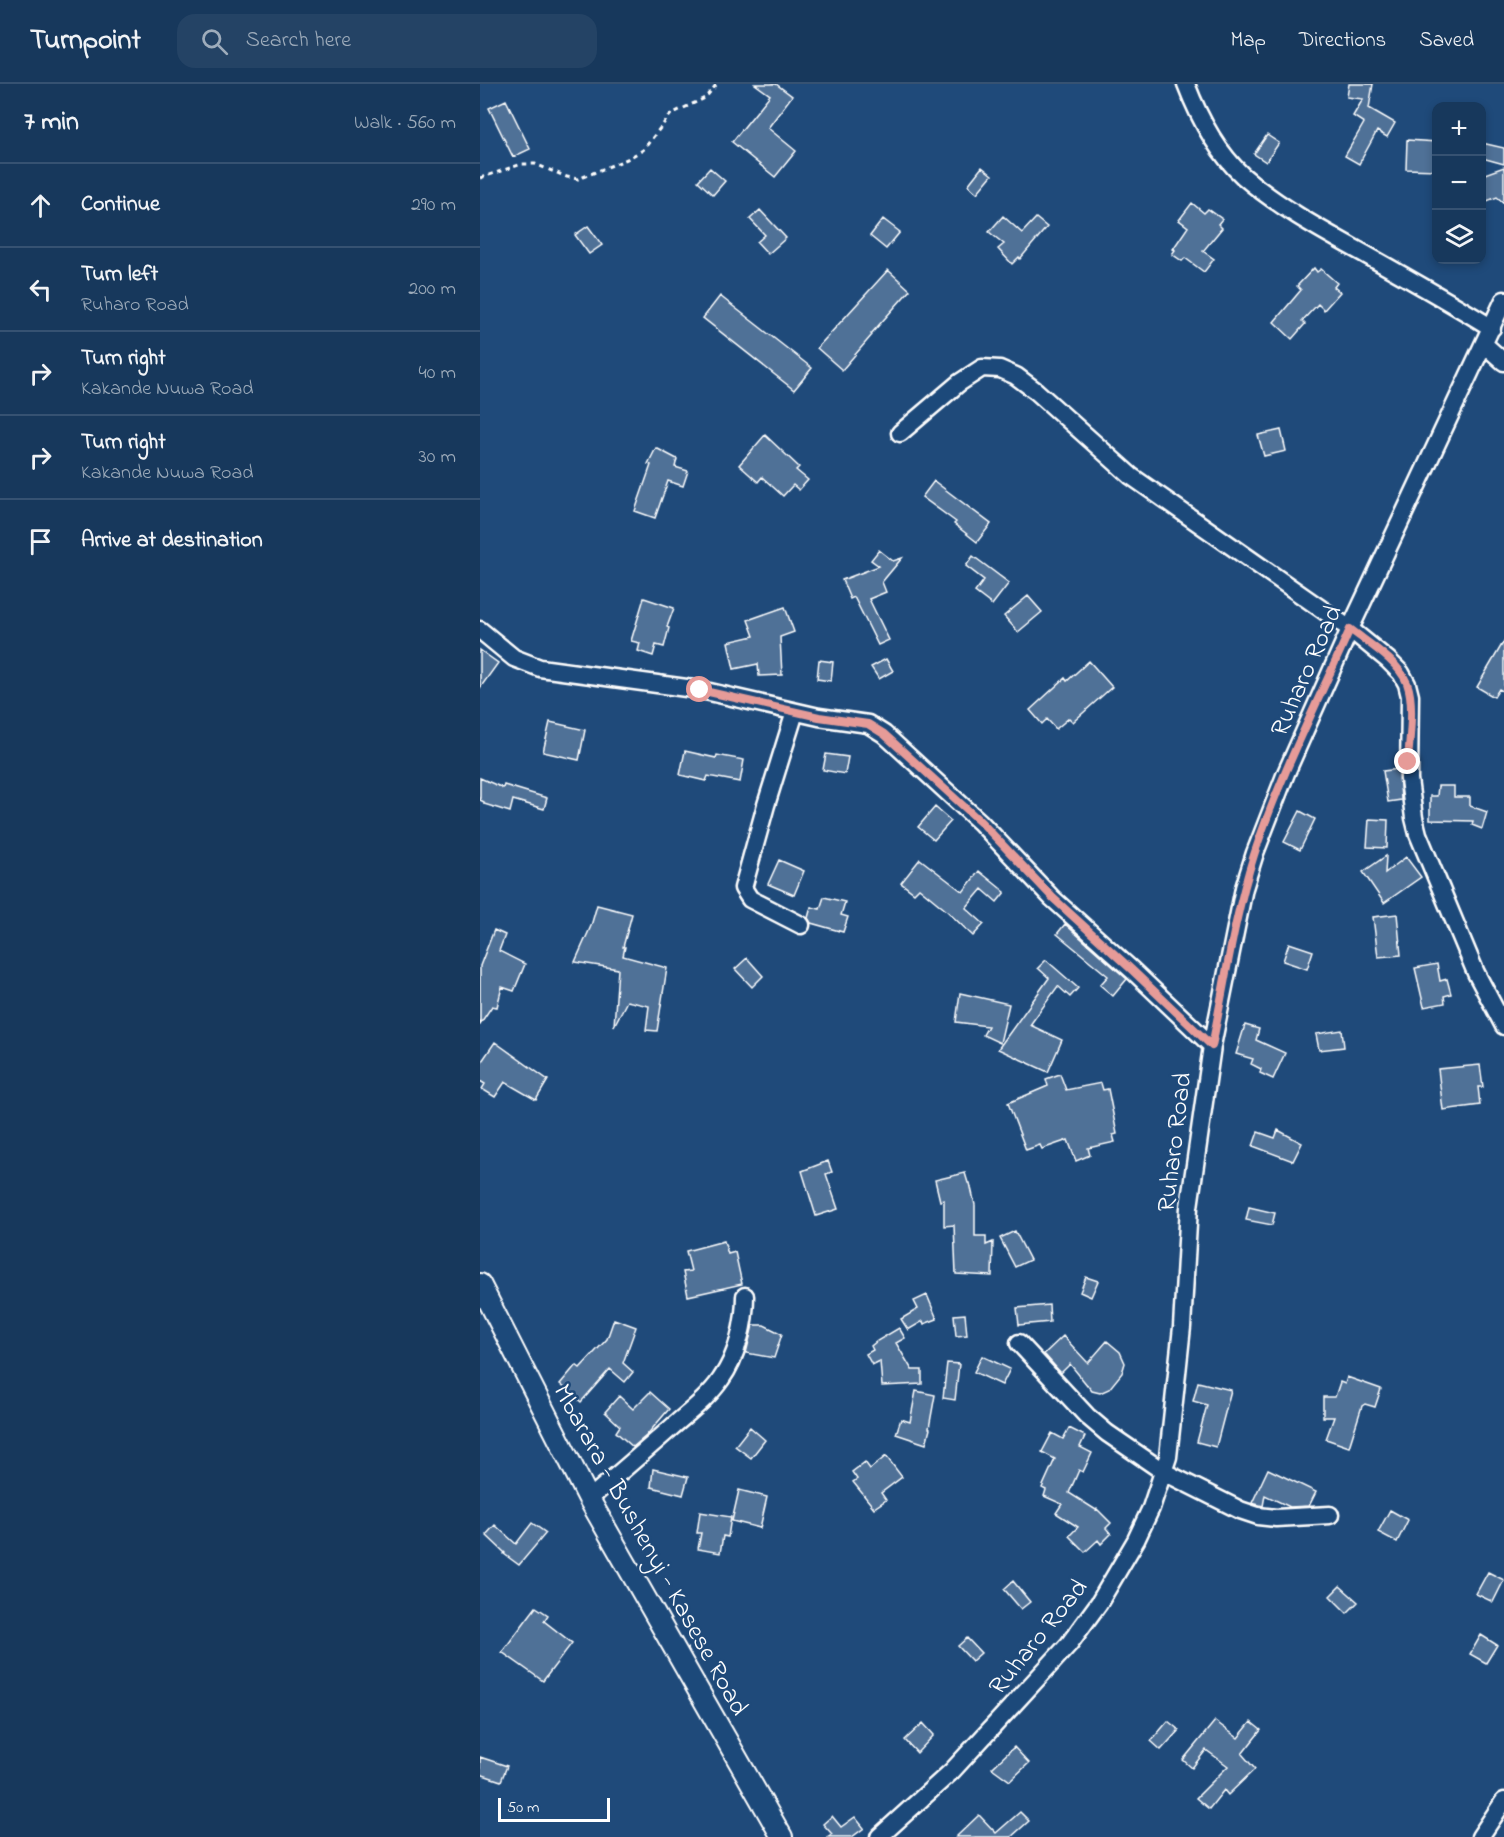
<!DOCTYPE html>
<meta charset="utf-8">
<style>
body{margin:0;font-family:"Indie Flower",sans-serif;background:#244365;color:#f1f3f6}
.controls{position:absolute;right:18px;top:18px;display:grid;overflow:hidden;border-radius:12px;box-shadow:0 3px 9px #0003}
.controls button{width:54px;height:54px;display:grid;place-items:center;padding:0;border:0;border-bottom:2px solid #365272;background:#17385c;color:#f1f3f6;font:30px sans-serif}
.scale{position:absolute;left:18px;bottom:15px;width:112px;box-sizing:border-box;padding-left:6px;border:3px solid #fff;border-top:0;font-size:16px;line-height:21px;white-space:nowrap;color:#fff;-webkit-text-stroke:4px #1f4a7a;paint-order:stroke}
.stop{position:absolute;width:18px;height:18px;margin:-14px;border:4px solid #e69b98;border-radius:50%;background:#fff}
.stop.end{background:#e69b98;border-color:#fff;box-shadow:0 2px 6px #0008}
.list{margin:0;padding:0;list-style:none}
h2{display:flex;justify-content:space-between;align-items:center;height:78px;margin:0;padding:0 24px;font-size:26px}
h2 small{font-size:20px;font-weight:400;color:#9eacbb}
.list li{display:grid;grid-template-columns:39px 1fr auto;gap:18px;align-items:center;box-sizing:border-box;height:84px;padding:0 24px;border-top:2px solid #365272}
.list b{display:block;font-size:22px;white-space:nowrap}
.list p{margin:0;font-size:20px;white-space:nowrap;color:#9eacbb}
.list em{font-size:20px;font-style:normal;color:#9eacbb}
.icon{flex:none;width:33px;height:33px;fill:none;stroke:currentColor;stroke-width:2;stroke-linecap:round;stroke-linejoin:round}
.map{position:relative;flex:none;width:1024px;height:1753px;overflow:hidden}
header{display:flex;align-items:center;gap:36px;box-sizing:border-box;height:84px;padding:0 30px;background:#17385c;border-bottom:2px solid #365272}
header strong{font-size:28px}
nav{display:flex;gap:33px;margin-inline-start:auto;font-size:21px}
.search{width:420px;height:54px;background:#244365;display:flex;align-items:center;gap:15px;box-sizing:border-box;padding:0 21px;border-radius:18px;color:#9eacbb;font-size:22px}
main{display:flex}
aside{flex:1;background:#17385c}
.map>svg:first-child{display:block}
.building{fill:#507197;stroke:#fff;stroke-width:1.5}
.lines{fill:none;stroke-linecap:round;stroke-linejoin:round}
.minor-casing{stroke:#fff;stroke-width:21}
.major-casing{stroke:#fff;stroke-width:24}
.path{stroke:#fff;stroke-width:3;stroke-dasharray:4.5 4.5;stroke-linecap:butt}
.minor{stroke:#1f4a7a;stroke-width:16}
.major{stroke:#1f4a7a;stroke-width:20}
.route{stroke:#e69b98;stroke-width:8}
.labels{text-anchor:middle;stroke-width:5;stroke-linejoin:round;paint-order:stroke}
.street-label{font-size:26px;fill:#fff;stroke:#1f4a7a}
</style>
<header>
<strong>Turnpoint</strong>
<div class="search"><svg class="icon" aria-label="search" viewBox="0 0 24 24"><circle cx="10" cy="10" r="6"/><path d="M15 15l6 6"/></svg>Search here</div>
<nav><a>Map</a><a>Directions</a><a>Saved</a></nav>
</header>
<main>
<aside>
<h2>7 min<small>Walk · 560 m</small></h2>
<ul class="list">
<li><svg class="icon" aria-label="ahead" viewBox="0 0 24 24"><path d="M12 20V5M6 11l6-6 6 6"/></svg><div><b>Continue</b></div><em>290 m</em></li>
<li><svg class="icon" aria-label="left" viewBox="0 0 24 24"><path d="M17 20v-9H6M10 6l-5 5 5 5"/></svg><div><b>Turn left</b><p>Ruharo Road</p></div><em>200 m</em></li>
<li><svg class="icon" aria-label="right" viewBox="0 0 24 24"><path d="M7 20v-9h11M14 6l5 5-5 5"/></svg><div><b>Turn right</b><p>Kakande Nuwa Road</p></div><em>40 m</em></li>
<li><svg class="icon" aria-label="right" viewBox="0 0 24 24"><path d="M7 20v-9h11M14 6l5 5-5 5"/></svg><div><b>Turn right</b><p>Kakande Nuwa Road</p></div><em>30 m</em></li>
<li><svg class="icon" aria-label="arrive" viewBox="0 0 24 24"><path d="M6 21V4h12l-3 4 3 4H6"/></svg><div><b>Arrive at destination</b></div></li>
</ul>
</aside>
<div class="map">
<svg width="1024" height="1753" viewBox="0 0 1024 1753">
<rect width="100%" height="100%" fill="#1f4a7a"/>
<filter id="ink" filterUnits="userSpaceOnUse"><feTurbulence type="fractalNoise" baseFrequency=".0167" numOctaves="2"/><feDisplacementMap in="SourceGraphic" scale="12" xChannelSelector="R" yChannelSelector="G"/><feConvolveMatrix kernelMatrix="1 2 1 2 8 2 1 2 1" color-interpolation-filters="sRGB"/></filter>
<g filter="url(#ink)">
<!-- building -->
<path class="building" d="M275,0H296L312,12L288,44L316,67L295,93L252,58L290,11Z
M869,0H893L889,24L915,39L907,53L897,47L879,80L865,72L884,39L873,32L883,15L867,13Z
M26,16L50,65L33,73L9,24Z
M787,51L799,59L786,78L774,70Z
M927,56L957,58V86L926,85Z
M1002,59L1024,64V80L1002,74Z
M502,83L512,91L497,109L488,101Z
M1024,83V119L1017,113L1002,119V91Z
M230,84L245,97L233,111L218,97Z
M712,119L724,129L728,125L742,135L738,140L742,144L723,167L734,175L724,188L705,174L702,177L692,170L695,166L693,165L708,143L699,136Z
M280,126L306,154L288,170L277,158L285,151L270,135Z
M523,132L542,149L556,134L567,143L540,175L539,173L532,180L518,165L524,160L509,148Z
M403,135L420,148L406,165L390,152Z
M108,142L122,161L109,170L95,151Z
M834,184L837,188L841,185L857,199L854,203L860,208L844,226L838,220L822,237L825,240L812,255L794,238L821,206L817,202Z
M408,186L430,206L391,250L392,251L362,286L337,264Z
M240,212L332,284L314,306L223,234Z
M801,346L806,367L784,372L778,351Z
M285,351L319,383L316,386L328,396L319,406L313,401L303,412L282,393L278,398L259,381Z
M176,364L197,375L195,383L208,387L203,402L188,397L175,434L155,427L171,381L168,380Z
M454,397L511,440L497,458L474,440L476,438L442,413Z
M399,466L413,477L422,474L402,498L406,508L389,515L409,556L398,561L374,513L370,515L362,496L399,482L391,476Z
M493,472L529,499L512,521L495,508L504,496L486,482Z
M548,512L562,528L538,548L524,532Z
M164,514L194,524L187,543L189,544L184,563L176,561L173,572L158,567L160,559L151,557Z
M305,523L314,548L300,553L302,591L279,592L278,580L254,585L248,558L274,552L268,536Z
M1024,557V608L1019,605L1014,613L997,603Z
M0,566L18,579L0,604Z
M406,575L413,587L399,595L391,583Z
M339,576L353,578L351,597L337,595Z
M609,577L632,603L593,638L589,634L576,645L567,635L562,640L550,626L585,594L587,597Z
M70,638L105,646L99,676L63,668Z
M205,667L236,674L237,671L264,676L260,698L228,692L226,697L200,691Z
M346,670L368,673L365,690L343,686Z
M919,685L921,716L908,718L903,687Z
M0,694L23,704L24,701L67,714L64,725L33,716L30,728L4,720V718L0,716Z
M958,702H974V713H990V722L1007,728L1002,745L992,741L993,737L950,736V712H957Z
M455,723L471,737L454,756L438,743Z
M820,727L835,735L820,766L804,758Z
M889,735L908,736L907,764L887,763Z
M906,772L905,789L926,773L941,793L904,819L883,788Z
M440,775L483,808L499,787L525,808L517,818L502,805L486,824L504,840L493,852L467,827L439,804L434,809L421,799Z
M299,776L324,787L314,811L288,800Z
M344,813L365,818L361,831L368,833L363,848L331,839L328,834L331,823L340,825Z
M117,821L152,830L143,863H145L143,872L187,884L177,947L166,946L169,922L147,917L134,942L138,885L95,878L111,842Z
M917,830L921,871L898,873L893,833Z
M585,840L647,895L633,912L620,901L628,892L577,850Z
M14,846L25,851L19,867L45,880L34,907L22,903L17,923L12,922L0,940V882Z
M809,859L833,867L827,885L803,877Z
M267,874L283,892L272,903L255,885Z
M566,876L598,904L590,913L578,902L550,941L582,956L568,988L518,965L569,894L558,884Z
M957,880L960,897L967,895L971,910L964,912L965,919L944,923L935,884Z
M480,909L529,920L520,959L503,951L508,942L476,938Z
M765,941L779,945L776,956L805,969L793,995L780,989L781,985L771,980L773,975L756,970Z
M862,946L864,963L839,966L836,950Z
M15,958L68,996L56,1016L25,998L15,1013L2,1005L5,1000L0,997V980Z
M1000,981L1003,1003H998L1000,1021L963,1026L958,985Z
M580,990L586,1006L621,999L623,1006L628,1005L637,1050L633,1051L635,1058L608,1064L610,1071L596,1077L588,1056L562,1065L560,1061L546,1066L528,1019L568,1002L566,995Z
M798,1046L822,1059L813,1077L773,1062L778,1048L795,1054Z
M348,1077L352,1088L346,1090L358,1125L336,1132L322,1087Z
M485,1089L488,1099H490L495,1121V1152H506V1161L513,1158L512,1192L476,1190L474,1141L464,1142V1116L460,1117L455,1096Z
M769,1123L795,1129L792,1141L766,1136Z
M535,1147L550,1176L535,1183L520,1154Z
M244,1157L248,1170L255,1168L262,1200L208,1212L203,1188L211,1187L206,1167Z
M606,1193L618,1197L611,1213L600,1208Z
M447,1211L457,1235L444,1240L443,1237L428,1246L421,1235L438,1225L434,1217Z
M569,1221L570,1238L539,1241L537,1224Z
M485,1230L487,1251L476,1252L474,1231Z
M134,1235L156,1243L143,1279L153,1288L145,1298L130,1285L101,1318L80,1300L96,1281L100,1284L127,1255Z
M273,1241H284L302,1250L294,1274L266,1269Z
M419,1244L425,1254L416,1259L432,1286H442V1300L402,1302L400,1277L392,1281L386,1270L393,1266L391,1262L397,1257Z
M583,1252L608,1279L627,1257L640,1268L645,1279L642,1289L629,1305L620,1309L612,1307L590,1280L581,1289L564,1270Z
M502,1272L530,1285L522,1301L494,1288Z
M467,1279L479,1280L475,1316L463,1314Z
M867,1293L901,1305L895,1323L885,1320L882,1322L869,1363L846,1355L854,1333H843V1313H855L860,1298L865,1300Z
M718,1298L751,1306L736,1363L717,1358L727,1321L713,1317Z
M436,1307L455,1311L449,1344L450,1345L446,1360L416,1350L421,1335L430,1338Z
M170,1308L189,1325L166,1352L153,1363L136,1348L140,1342L125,1328L139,1312L153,1325Z
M270,1343L285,1356L271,1374L255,1362Z
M589,1344L605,1352L600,1363L612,1369L603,1388L599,1386L589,1409L616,1426L617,1425L631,1439L626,1444L631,1450L621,1460L618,1456L605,1468L589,1452L598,1443L576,1429L582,1420L564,1412L566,1406L562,1404L575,1375L562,1368L572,1349L583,1355Z
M406,1372L422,1393L401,1409L406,1416L394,1424L373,1398L377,1395L372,1388L385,1378L390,1385Z
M173,1385L208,1393L203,1411L171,1403Z
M788,1385L836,1408L829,1422L810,1423L785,1411L783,1422L772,1419Z
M259,1406L287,1413L280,1444L252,1437Z
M910,1426L928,1436L917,1458L898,1448Z
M220,1428L251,1433L248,1453L243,1452L240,1469L218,1465L221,1449H217Z
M52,1439L66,1449L39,1481L24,1470L25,1469L6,1451L15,1441L36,1460Z
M1008,1488L1024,1496L1013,1518L996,1510Z
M533,1497L550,1518L541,1525L524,1505Z
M860,1502L878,1518L867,1529L850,1512Z
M56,1523L68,1531L64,1537L92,1559L63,1597L22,1568Z
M1001,1551L1017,1561L1006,1579L990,1570Z
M487,1554L501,1569L492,1577L478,1562Z
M688,1637L699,1646L681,1666L671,1657Z
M735,1637L758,1654L771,1638L781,1646L762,1670L775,1685L748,1711L744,1706L729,1725L716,1714L748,1682L726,1666L712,1684L703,1676Z
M443,1639L454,1651L437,1669L425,1656Z
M534,1663L549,1679L530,1697L512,1684Z
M0,1673L27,1682L21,1697L0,1690Z
M540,1728L549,1737L531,1753H476L499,1731L516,1749Z
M352,1732L361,1743L375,1733L384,1744L372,1753H347L352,1750L343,1740Z"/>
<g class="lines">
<!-- minor casing -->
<g class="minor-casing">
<path id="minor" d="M706,0C719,34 736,67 763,92C801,125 847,149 890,173C931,196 972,219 1012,244
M1005,261L1024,278
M420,349L479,299L502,284L520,285L536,292L556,307L651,392L870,545L908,576L921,589L927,600L930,612L929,695L934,734L938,750L996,889L1024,942
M0,546L34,574L60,584L221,606L339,633L388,640L404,650L500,738L572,814L652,886L732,962
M315,628L286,721L263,804L270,815L321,841
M539,1259L607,1332L627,1349L684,1388L760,1426L778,1432L796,1434L850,1431
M109,1415C137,1391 165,1367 192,1343C209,1328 229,1313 241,1295C257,1273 265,1239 265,1212
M399,1753L472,1687L589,1560L619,1519L656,1456L671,1424L688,1373L702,1243L709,1123L732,962L764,804L775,769L806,689L870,545L1024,216
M1000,1753L1024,1717"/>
</g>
<!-- major casing -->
<g class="major-casing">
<path id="major" d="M0,1200L109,1415L302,1753"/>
</g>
<!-- path -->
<path class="path" d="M0,94L42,80H55L87,93L98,95L113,89L147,75L163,66L191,30L225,14L237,0"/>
<!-- minor -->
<use href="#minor" class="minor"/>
<!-- major -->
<use href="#major" class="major"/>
</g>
</g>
<g class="lines" filter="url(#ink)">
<!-- route -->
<path class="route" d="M220,606L339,633L388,640L404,650L501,738L573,814L652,886L732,962C745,899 754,833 774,771C799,694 837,620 870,545C889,560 918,577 927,599C935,620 929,656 928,678"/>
</g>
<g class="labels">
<!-- street labels -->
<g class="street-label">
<text transform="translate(825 586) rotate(-66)" y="9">Ruharo Road</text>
<text transform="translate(693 1058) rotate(-83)" y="9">Ruharo Road</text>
<text transform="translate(172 1465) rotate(61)" y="9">Mbarara - Bushenyi - Kasese Road</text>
<text transform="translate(557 1552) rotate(-51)" y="9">Ruharo Road</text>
</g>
</g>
</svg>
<div class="controls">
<button>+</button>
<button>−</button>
<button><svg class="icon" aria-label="layers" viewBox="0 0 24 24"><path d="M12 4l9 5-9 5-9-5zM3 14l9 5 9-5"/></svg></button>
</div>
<div class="scale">50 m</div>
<div class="stop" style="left:220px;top:606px"></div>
<div class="stop end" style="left:928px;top:678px"></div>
</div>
</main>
